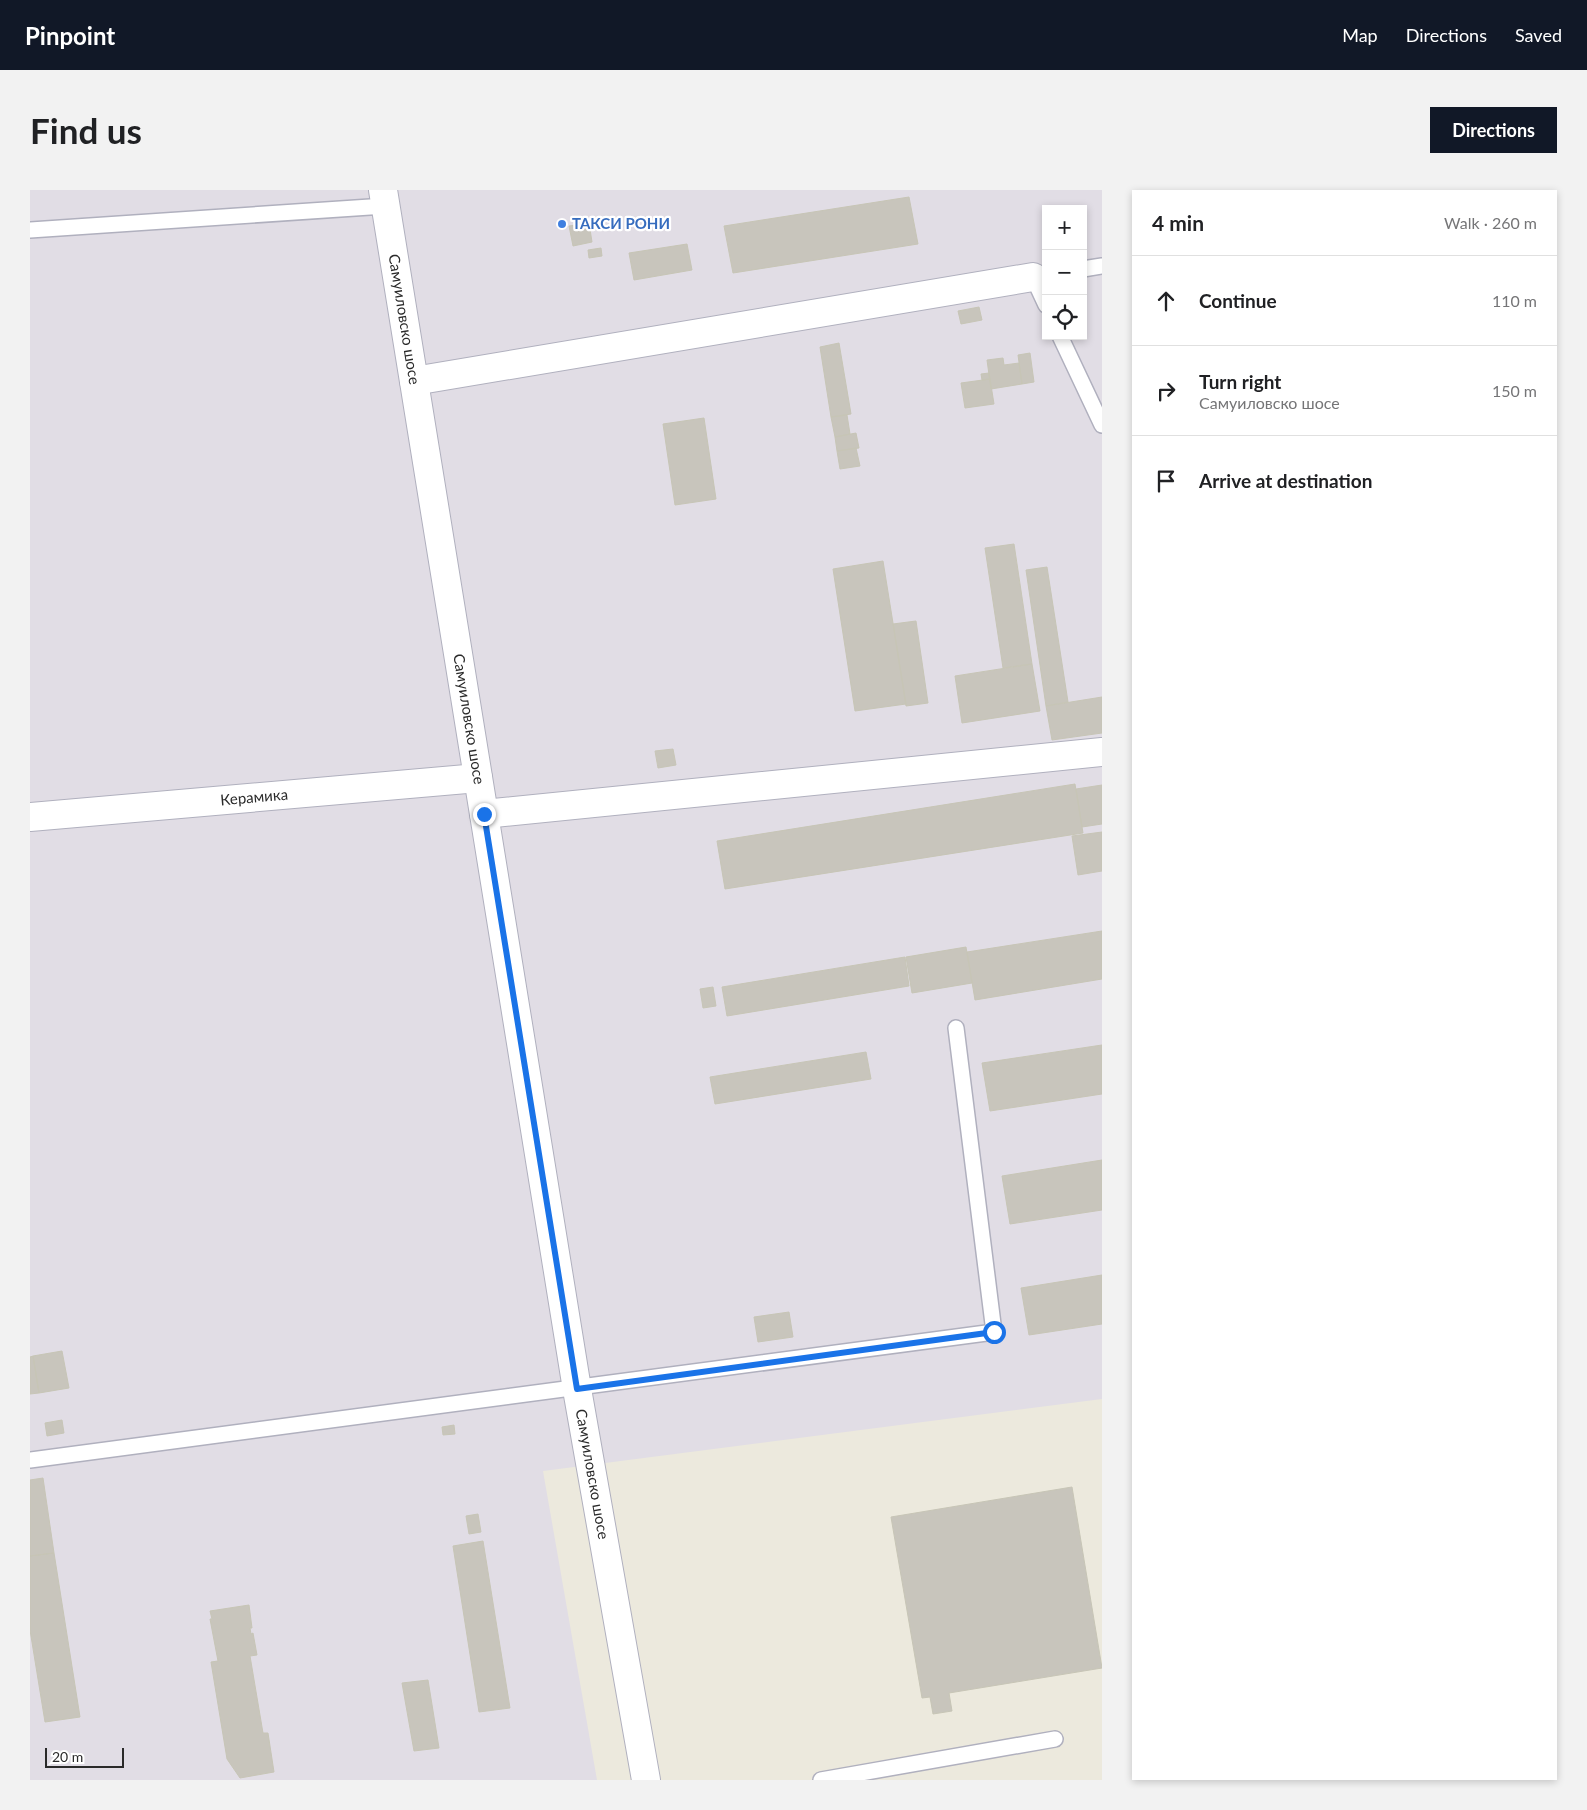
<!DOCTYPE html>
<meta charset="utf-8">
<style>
body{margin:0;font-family:Lato,sans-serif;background:#f2f2f2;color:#202124}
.controls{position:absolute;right:15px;top:15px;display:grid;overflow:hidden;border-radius:0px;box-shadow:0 2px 8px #0003}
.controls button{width:45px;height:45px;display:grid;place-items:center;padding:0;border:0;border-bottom:1px solid #e0e0e0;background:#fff;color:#202124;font:25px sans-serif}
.scale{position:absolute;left:15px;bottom:12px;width:79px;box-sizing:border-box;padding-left:5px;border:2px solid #2a2a2a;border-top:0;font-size:14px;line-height:18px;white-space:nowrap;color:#2a2a2a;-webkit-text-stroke:4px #fff;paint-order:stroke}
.stop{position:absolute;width:15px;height:15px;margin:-11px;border:4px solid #1a73e8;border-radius:50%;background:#fff}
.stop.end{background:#1a73e8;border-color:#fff;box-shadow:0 1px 5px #0008}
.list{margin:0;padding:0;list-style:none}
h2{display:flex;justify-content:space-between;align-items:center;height:65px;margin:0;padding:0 20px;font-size:21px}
h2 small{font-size:16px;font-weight:400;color:#757577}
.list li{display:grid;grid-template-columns:32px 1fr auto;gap:15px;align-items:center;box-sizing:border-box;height:90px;padding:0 20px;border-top:1px solid #e0e0e0}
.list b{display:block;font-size:19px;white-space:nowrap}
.list p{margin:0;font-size:16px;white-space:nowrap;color:#757577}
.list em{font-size:16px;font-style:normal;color:#757577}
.icon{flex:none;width:28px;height:28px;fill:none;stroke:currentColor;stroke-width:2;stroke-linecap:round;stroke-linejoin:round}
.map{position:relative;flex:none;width:1072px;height:1590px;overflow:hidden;border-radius:0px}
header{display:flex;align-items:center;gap:30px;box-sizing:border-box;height:70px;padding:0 25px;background:#111827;color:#fff}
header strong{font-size:24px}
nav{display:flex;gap:28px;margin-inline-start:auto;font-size:18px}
.intro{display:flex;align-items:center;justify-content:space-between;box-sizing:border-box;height:120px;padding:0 30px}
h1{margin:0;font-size:35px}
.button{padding:12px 22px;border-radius:0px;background:#111827;color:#fff;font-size:18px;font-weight:700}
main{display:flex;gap:30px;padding:0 30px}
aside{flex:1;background:#fff;border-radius:0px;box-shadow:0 2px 8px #0003}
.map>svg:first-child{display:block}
.industrial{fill:#e1dde5;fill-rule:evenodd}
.building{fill:#c8c5bc;stroke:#c7c5b6}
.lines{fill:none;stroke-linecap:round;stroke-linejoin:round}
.service-casing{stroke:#b0b0be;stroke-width:18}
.minor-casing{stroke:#b0b0be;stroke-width:30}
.tertiary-casing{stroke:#b0b0be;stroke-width:30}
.service{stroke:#fff;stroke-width:15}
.minor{stroke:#fff;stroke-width:28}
.tertiary{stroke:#fff;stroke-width:28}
.route{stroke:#1a73e8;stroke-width:6}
.shop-dot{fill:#3f7fe0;stroke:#fff;stroke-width:2}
.labels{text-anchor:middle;stroke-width:4.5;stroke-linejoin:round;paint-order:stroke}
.shop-label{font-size:15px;font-weight:bold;fill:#366cbe;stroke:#fff;text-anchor:start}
.street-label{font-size:15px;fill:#2a2a2a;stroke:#fff}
</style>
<header>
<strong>Pinpoint</strong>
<nav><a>Map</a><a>Directions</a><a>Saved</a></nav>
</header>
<div class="intro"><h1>Find us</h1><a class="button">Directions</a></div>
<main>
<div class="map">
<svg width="1072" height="1590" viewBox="0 0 1072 1590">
<rect width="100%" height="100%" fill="#ece9dd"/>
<!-- industrial -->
<path class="industrial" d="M0,0H1072V1209L513,1281L567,1590H0ZM1016,19H1053V146H1016Z"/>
<!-- building -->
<path class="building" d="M879,7L888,54L703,83L694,36Z
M559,33L562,52L543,56L539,36Z
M657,54L662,80L604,90L599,63Z
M571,58L572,66L559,68L558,60Z
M949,117L952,130L931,134L928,121Z
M809,153L821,224L801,227L790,157Z
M1000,163L1004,192L992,194L988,165Z
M973,168L974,175L989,173L992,194L961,199L957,170Z
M959,183L960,189L952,190L951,184Z
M960,189L964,214L935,218L931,193Z
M817,225L820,244L805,247L801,227Z
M674,228L686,309L645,315L633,234Z
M826,243L829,258L807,261L805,247Z
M826,258L830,276L810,279L807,261Z
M984,354L1002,474L973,478L955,358Z
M853,371L876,514L825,521L803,379Z
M1017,377L1038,512L1016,516L996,380Z
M886,431L898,513L876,516L863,434Z
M1002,474L1010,521L932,533L925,486Z
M1072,507V543L1022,550L1016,516Z
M643,559L646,575L628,578L625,561Z
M1045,594L1053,643L695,699L687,651Z
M1072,595V634L1052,637L1046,599Z
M1072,642V681L1048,685L1042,646Z
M1072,741V789L945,810L937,762Z
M936,757L942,793L882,803L876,767Z
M875,767L879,796L697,826L692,797Z
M683,797L686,816L673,818L670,799Z
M1072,855V904L960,921L952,873Z
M836,862L841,889L685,914L680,887Z
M1072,970V1020L980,1034L972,986Z
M1072,1085V1134L999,1145L991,1098Z
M759,1122L763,1147L728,1152L724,1127Z
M32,1161L39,1198L9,1203L3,1166Z
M3,1166L9,1203L0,1204V1167Z
M32,1230L34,1243L17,1246L15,1233Z
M424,1235L425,1244L413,1245L412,1237Z
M13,1288L24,1363L0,1366V1290Z
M1042,1297L1072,1478L919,1503L922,1521L903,1524L900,1507L892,1508L861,1327Z
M448,1324L451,1342L439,1344L436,1326Z
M453,1351L480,1518L449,1522L423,1356Z
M24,1363L50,1527L15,1532L0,1440V1366Z
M219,1415L222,1438H220L221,1444L223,1443L227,1465L220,1466L233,1543H238L244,1582L210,1588L197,1569L181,1472L188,1471L180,1429H182L180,1421Z
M398,1490L409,1558L384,1561L372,1493Z"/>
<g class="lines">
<!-- service casing -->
<g class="service-casing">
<path id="service" d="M0,40L355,16
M1053,79L1072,76
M1008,86L1003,87L1016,115
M1030,146L1072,235
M0,1270L964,1142L926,838
M791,1590L1025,1549"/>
</g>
<!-- minor casing -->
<g class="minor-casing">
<path id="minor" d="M384,191L1003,87
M454,624L1072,562"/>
</g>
<!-- tertiary casing -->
<g class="tertiary-casing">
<g id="tertiary">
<path id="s1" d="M353,0L547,1199L616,1590"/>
<path id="s2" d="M0,627L448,588"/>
</g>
</g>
<!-- service -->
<use href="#service" class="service"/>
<!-- minor -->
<use href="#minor" class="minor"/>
<!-- tertiary -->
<use href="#tertiary" class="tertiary"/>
</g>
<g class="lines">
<!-- route -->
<path class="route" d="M454,624L547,1199L964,1142"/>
</g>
<!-- markers -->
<circle class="shop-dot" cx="532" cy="34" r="5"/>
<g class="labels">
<!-- shop labels -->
<g class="shop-label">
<text x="542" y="39">ТАКСИ РОНИ</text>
</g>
<!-- street labels -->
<g class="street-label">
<text dy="5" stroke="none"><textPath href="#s1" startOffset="131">Самуиловско шосе</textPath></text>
<text dy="5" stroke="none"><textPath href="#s1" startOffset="536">Самуиловско шосе</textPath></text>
<text dy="5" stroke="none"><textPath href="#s2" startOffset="225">Керамика</textPath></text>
<text dy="5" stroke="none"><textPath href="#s1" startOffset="1301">Самуиловско шосе</textPath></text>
</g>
</g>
</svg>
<div class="controls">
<button>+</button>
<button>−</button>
<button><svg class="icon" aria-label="locate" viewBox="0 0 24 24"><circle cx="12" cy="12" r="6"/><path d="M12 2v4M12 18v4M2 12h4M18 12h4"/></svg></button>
</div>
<div class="scale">20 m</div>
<div class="stop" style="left:964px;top:1142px"></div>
<div class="stop end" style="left:454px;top:624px"></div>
</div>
<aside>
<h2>4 min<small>Walk · 260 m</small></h2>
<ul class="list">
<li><svg class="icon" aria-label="ahead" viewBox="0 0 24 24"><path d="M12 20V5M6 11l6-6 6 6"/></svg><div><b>Continue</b></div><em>110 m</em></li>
<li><svg class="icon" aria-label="right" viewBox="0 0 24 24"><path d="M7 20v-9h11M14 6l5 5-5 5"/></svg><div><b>Turn right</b><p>Самуиловско шосе</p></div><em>150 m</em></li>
<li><svg class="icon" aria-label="arrive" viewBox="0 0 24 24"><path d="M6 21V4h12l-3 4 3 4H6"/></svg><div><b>Arrive at destination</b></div></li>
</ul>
</aside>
</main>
